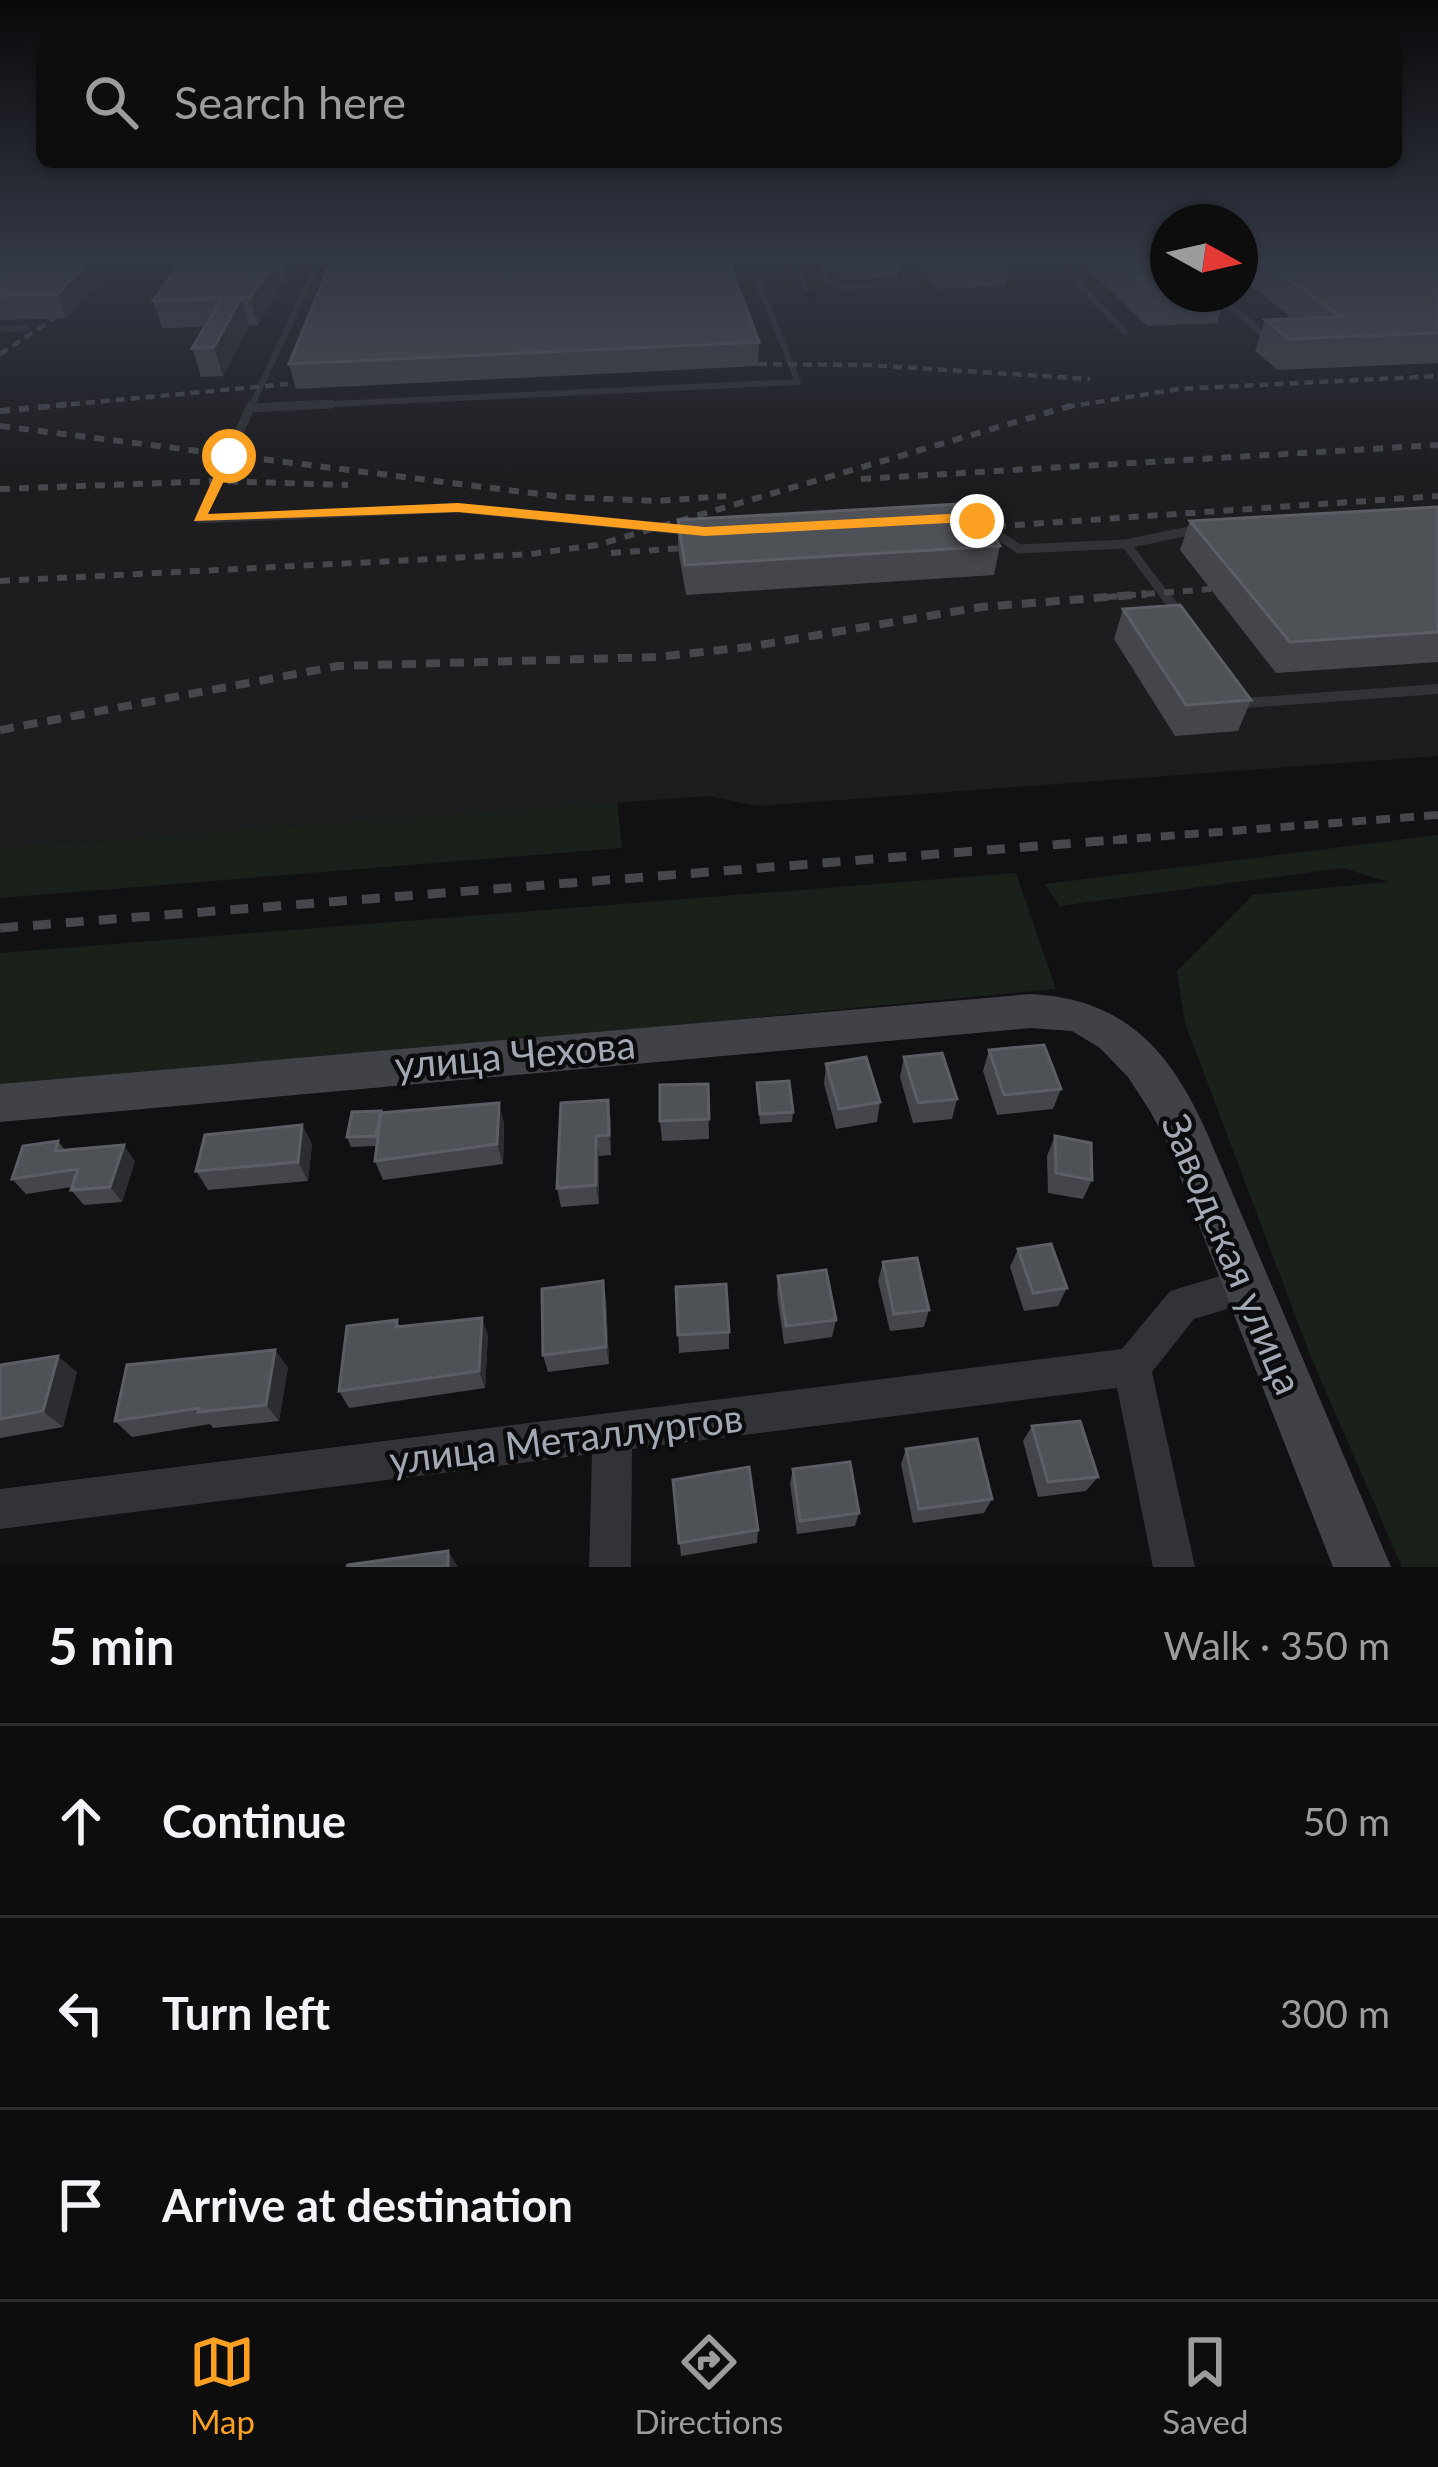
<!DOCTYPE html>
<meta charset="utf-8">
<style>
body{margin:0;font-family:Lato,sans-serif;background:#161617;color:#f1f3f6}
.compass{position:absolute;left:1150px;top:204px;width:108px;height:108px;border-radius:50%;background:#0d0d0e;box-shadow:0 3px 9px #0004;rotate:98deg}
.stop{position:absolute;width:36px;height:36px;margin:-27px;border:9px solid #fba020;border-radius:50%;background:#fff}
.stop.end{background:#fba020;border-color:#fff;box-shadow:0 3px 12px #0008}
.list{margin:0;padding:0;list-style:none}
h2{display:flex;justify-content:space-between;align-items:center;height:156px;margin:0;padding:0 48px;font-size:51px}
h2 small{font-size:39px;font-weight:400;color:#9a9c9e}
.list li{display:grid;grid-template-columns:78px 1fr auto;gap:36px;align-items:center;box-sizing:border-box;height:192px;padding:0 48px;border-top:3px solid #2d2d2e}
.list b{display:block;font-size:45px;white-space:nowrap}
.list em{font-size:39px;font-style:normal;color:#9a9c9e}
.icon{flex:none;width:66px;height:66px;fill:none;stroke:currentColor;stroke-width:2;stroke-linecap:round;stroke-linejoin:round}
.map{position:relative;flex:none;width:1438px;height:1567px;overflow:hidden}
.search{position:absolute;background:#0d0d0e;box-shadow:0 3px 9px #0004;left:36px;right:36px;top:36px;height:132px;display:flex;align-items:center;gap:30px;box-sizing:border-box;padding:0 42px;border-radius:18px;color:#9a9c9e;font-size:45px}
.sheet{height:732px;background:#0d0d0e}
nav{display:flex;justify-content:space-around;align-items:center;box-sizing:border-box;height:168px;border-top:3px solid #2d2d2e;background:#0d0d0e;font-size:33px;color:#9a9c9e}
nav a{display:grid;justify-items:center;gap:6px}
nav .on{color:#fba020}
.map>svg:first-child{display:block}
.built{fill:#1d1d20}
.green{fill:#19211a}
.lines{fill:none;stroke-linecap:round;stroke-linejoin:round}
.lane-far2{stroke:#323338;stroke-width:6}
.lane-far1{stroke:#323338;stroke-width:9}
.lane{stroke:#323338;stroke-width:10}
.street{fill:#323338;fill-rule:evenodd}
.secondary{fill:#404248;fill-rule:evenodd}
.rail-far3{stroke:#45474d;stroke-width:4.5;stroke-dasharray:9 6;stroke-linecap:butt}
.rail-far2{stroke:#45474d;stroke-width:6;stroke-dasharray:10 9;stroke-linecap:butt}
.rail-far1{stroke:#45474d;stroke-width:8;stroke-dasharray:14 10;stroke-linecap:butt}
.rail{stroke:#45474d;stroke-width:9;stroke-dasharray:18 15;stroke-linecap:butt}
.wall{fill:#44464b}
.shaded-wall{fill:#2b2d30}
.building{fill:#4e5156;stroke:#5b5f65;stroke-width:3}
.route{fill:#fba020}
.labels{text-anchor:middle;stroke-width:9;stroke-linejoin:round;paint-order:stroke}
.near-street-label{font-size:39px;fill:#a2a9b4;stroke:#0c0c0e}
</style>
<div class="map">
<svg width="1438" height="1567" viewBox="0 0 1438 1567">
<rect width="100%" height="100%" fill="#111113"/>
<!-- built -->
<path class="built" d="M0,259H784L816,312L815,296L823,294L811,291L797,262L803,259H1168V294H1240V259H1438V756L757,806L707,796L0,848Z"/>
<!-- green -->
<path class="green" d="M617,802L622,848L0,898V848Z
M1438,835V1567H1402L1310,1355L1185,1023L1177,971L1253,895L1388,882L1343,868L1059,906L1045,884Z
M1016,873L1056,989L0,1089V953Z"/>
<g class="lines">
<!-- lane-far2 -->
<path class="lane-far2" d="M1054,259L1125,332
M791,260L806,289
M793,263L833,262
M840,287L911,284L896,260H890
M1217,294L1263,334
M0,329L25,328
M251,407L320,259
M268,407L798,382L750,262L755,259"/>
<!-- lane-far1 -->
<path class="lane-far1" d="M252,404L199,519L457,508L689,531
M250,408L331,404
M979,522L1019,549L1126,544L1166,597
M1126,544L1198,529"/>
<!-- lane -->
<path class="lane" d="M1164,594L1183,619
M1238,692L1246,703L1438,689"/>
<!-- street -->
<path class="street" d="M1247,1268L1260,1273L1265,1286L1260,1299L1194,1319L1152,1372L1195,1567H1153L1117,1388L632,1449L631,1567H589L592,1454L0,1529V1489L1122,1349L1170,1291Z"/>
<!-- secondary -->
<path class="secondary" d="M1031,994C1125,999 1170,1050 1207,1133L1391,1567H1333L1166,1141L1150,1111L1128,1077L1100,1048L1072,1031L1031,1028L0,1122V1084Z"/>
<!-- rail-far3 -->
<path class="rail-far3" d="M0,354L55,318
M758,364L868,365L1090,379
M41,407L288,384
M1066,407L1179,389L1438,376"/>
<!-- rail-far2 -->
<path class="rail-far2" d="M0,411L73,404
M0,426L563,497L658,501L726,496
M861,479L1438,445
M0,489L217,481L348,485
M958,529L1438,496
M611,553L713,546
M0,581L531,554L597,545L1077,404
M1107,597L1211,589"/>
<!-- rail-far1 -->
<path class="rail-far1" d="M0,730L338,666L657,657L748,647L981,607L1146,594
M1089,842L1438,815"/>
<!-- rail -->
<path class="rail" d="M0,928L1127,839"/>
</g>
<!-- wall -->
<path class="wall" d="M0,259H119L66,318L0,320Z
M183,259H301L287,284H282L258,325L249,326L223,376L201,377L192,348L205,327L162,328L153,301Z
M821,259H897L899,262L898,277L840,280L827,284L821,270Z
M921,259H1005L1010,263L1006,286L938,289L920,266Z
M1078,259H1168V294H1225L1217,323L1147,326Z
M1254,259H1438V363L1278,370L1255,351L1265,320L1293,319L1249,284L1256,260Z
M759,342L758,366L296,389L289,364Z
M1438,507V662L1276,673L1180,550L1190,521Z
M678,520L1000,546L994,575L686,595L678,549Z
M1123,609L1251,700L1238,731L1175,736L1114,639Z
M989,1050L1061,1089L1053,1109L997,1115L983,1071Z
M904,1057L957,1099L952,1119L913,1123L900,1077Z
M826,1064L880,1102L877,1122L836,1129L824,1084Z
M757,1083L793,1112L792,1122L760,1124Z
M708,1084L709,1139L662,1141L660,1121Z
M561,1103L611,1120V1155L599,1156V1204L561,1207L557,1188Z
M381,1111L382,1113L504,1123L503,1164L383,1180L375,1161L377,1146L351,1147L347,1137Z
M302,1125L312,1144L308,1181L208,1190L196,1171Z
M1055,1136L1092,1180L1083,1199L1048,1193L1047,1156Z
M58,1141L65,1150L135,1161L122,1202L84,1205L71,1190L72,1187L26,1194L12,1179Z
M1018,1249L1067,1288L1058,1306L1024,1311L1010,1267Z
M883,1262L929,1310L924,1327L890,1331L878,1281Z
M778,1276L836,1320L832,1337L784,1344L777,1294Z
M676,1287L729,1332V1349L679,1353Z
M606,1299L609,1364L548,1372L543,1355Z
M397,1320L400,1327L488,1335L485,1388L349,1408L339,1391Z
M0,1365L77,1372L63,1427L0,1438Z
M288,1367L279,1421L213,1428L210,1424L132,1437L115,1421Z
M1032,1426L1098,1477L1086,1491L1038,1497L1023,1441Z
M906,1449L992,1499L984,1513L913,1523L901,1464Z
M793,1469L859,1513L855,1526L797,1534L790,1483Z
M673,1480L758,1530L757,1543L681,1556Z"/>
<!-- shaded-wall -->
<path class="shaded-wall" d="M91,259H119L66,318L57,294Z
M275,259L282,284L258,325L250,298Z
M280,259H301L287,284Z
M841,264L840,280L827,284L828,269Z
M241,298L249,326L223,376L214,347Z
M608,1100L611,1120V1155L609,1135Z
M499,1103L504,1123L503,1164L497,1144Z
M302,1125L312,1144L308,1181L298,1162Z
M596,1136L599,1156V1204L596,1185Z
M124,1145L135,1161L122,1202L110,1187Z
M603,1281L606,1299L609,1364L606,1347Z
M482,1318L488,1335L485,1388L479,1371Z
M275,1350L288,1367L279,1421L266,1405Z
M58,1356L77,1372L63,1427L43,1411Z
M448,1551L458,1567H448Z"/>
<!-- building -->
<path class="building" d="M0,259H91L57,294L0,296Z
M183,259H275L250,298H241L214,347L192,348L222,299L153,301Z
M332,259H728L759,342L289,364Z
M823,259H897L899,262L841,264L828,269Z
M934,259H1005L1010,263L941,266Z
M1116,259H1168V294H1156Z
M1261,259H1438V333L1289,339L1265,320L1341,317Z
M976,503L1000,546L685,565L678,520Z
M1438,507V632L1290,642L1190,521Z
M1180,605L1251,700L1186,705L1123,609Z
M1044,1045L1061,1089L1004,1095L989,1050Z
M942,1053L957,1099L918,1103L904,1057Z
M866,1057L880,1102L839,1109L826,1064Z
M789,1081L793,1112L760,1114L757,1083Z
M708,1084L709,1119L660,1121V1085Z
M608,1100L609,1135L596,1136V1185L557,1188L561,1103Z
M499,1103L497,1144L375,1161L381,1113Z
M381,1111L376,1136L347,1137L352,1112Z
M302,1125L298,1162L196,1171L205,1135Z
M1055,1136L1091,1143L1092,1180L1056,1173Z
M58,1141L55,1151L124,1145L110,1187L71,1190L78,1169L12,1179L23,1146Z
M1051,1244L1067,1288L1033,1293L1018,1249Z
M917,1258L929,1310L894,1314L883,1262Z
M826,1270L836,1320L786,1326L778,1276Z
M603,1281L606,1347L543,1355L542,1289Z
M726,1284L729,1332L678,1335L676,1287Z
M482,1318L479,1371L339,1391L347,1326L397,1320L396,1327Z
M275,1350L266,1405L198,1412L199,1408L115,1421L127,1365Z
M58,1356L43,1411L0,1419V1365Z
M1080,1421L1098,1477L1048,1482L1032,1426Z
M977,1439L992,1499L919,1509L906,1449Z
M850,1462L859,1513L800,1521L793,1469Z
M749,1467L758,1530L679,1543L673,1480Z
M448,1551V1567H347L348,1565Z"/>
<!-- sky -->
<linearGradient id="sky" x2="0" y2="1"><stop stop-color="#09090a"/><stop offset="0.54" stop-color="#323844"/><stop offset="1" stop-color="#323844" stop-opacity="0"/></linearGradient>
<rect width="1438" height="478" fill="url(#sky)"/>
<!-- route -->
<path class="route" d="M229,452L236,456L208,514L458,503L705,527L948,514L984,521L977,526L948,523L705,536L458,512L194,521L223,456Z"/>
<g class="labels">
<!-- near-street labels -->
<g class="near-street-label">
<text transform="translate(515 1055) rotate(-5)" y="14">улица Чехова</text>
<text transform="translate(1232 1254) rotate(67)" y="14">Заводская улица</text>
<text transform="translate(566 1439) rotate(-7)" y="14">улица Металлургов</text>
</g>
</g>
</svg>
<svg class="compass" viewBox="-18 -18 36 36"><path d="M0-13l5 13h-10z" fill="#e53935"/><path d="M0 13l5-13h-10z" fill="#9a9c9e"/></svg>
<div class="stop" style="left:229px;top:456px"></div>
<div class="stop end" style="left:977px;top:521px"></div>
<div class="search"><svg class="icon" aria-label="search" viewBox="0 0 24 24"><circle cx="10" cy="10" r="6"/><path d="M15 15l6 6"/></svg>Search here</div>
</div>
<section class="sheet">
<h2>5 min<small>Walk · 350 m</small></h2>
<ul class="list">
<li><svg class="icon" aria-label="ahead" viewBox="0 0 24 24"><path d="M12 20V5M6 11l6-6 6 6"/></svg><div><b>Continue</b></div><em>50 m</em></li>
<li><svg class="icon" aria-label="left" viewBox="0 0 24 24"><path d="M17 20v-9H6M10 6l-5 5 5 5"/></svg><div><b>Turn left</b></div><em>300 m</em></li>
<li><svg class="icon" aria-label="arrive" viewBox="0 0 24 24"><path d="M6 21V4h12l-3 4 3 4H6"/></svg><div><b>Arrive at destination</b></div></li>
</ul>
</section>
<nav>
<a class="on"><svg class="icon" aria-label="map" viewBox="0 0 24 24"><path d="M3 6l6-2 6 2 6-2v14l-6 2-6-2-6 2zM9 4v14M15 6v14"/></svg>Map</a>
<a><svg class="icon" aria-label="directions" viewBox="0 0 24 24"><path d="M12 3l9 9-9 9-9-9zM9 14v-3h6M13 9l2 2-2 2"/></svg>Directions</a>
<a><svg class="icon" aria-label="saved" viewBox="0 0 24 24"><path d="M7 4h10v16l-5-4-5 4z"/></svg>Saved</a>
</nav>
